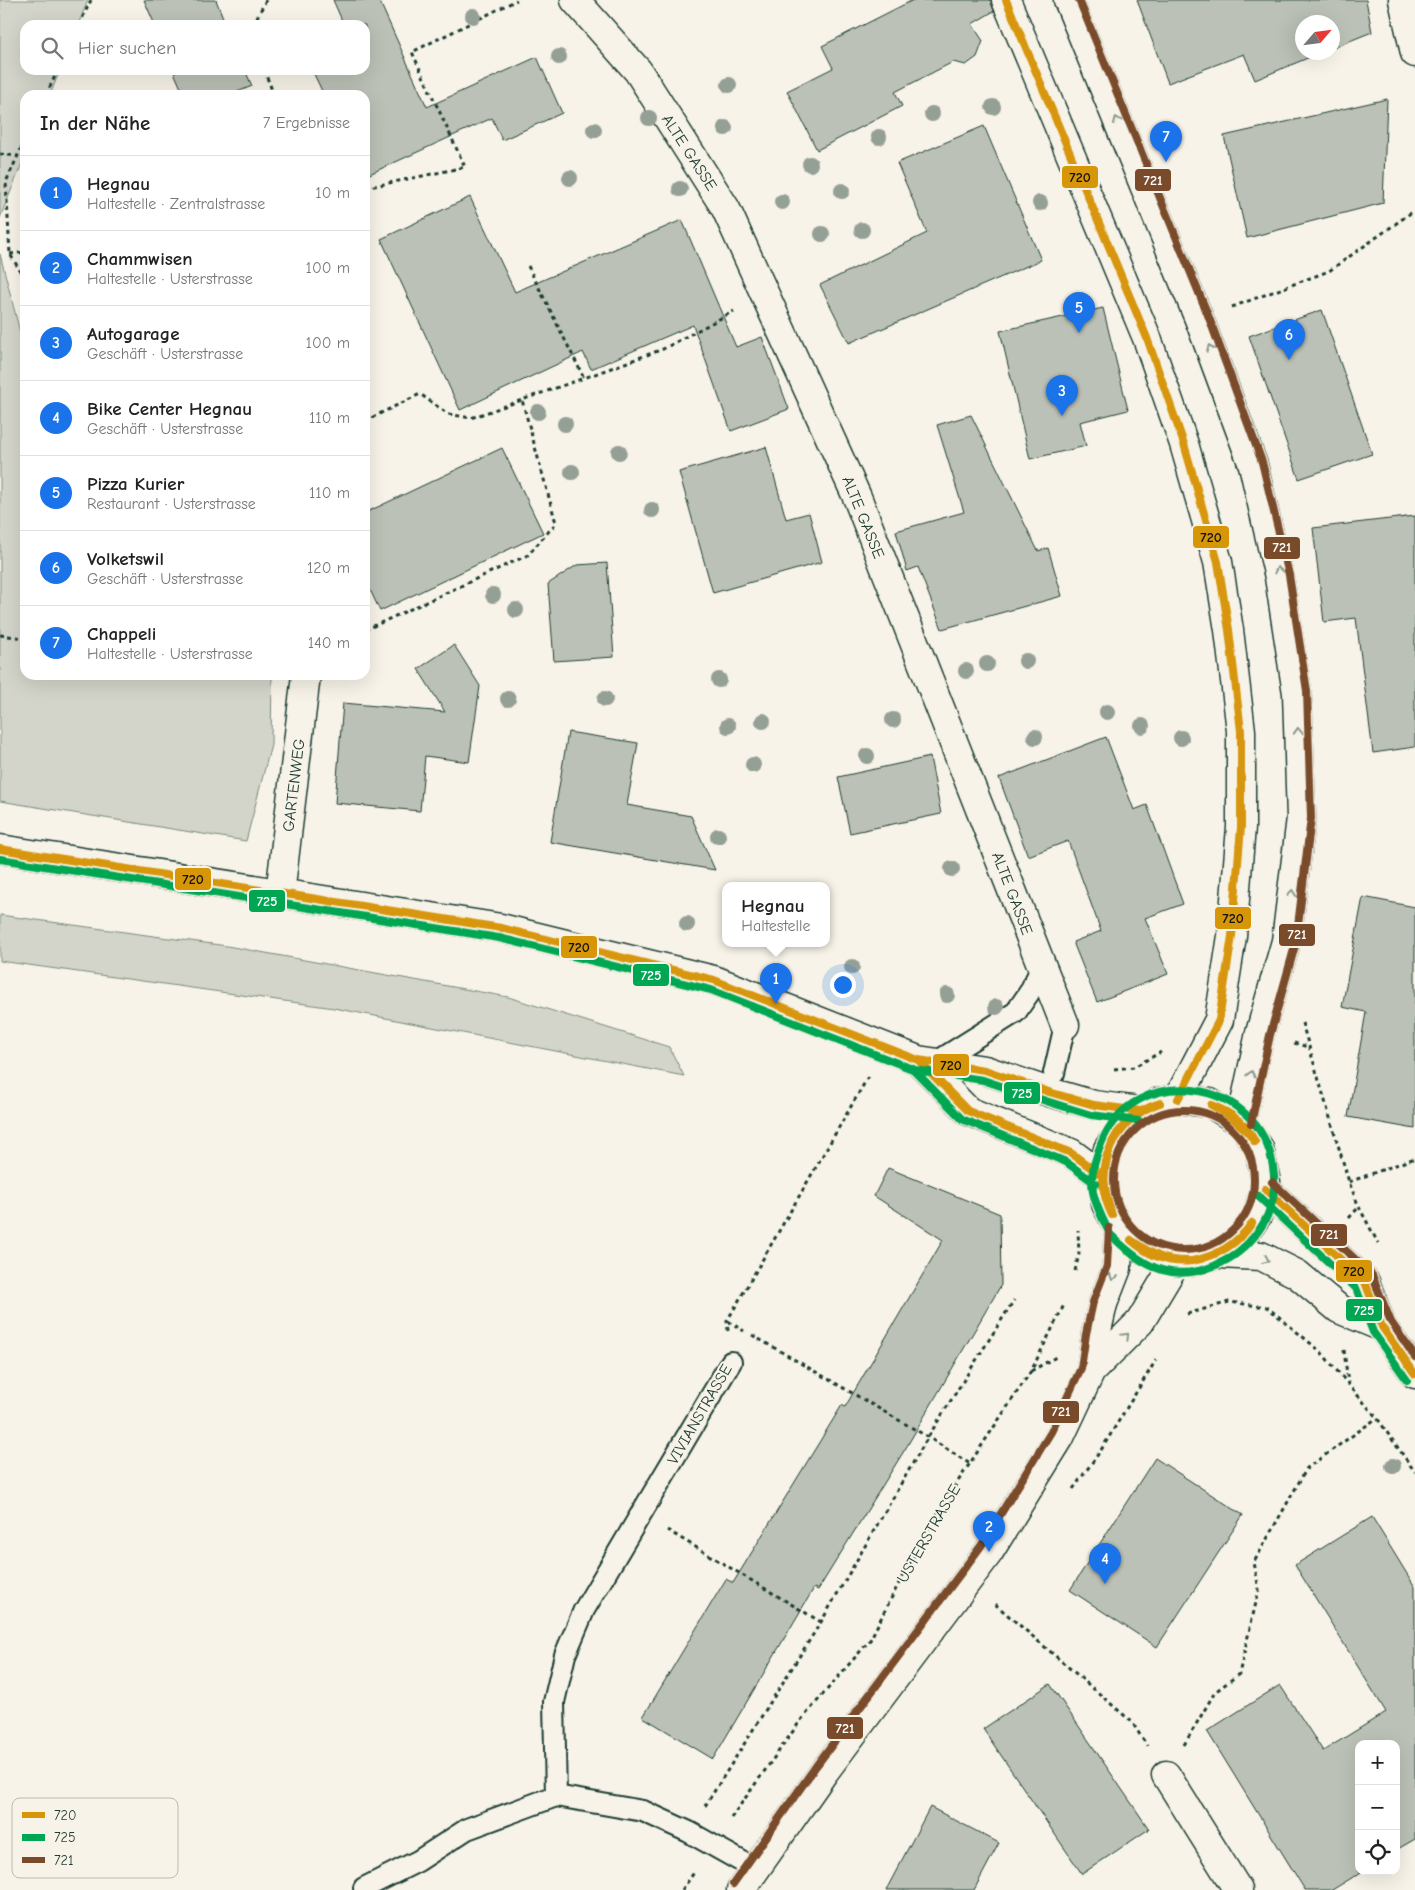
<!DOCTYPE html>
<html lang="de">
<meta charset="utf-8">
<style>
body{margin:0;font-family:"Comic Neue",sans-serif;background:#f6f6f6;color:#222}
.controls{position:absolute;right:15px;bottom:15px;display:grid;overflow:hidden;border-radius:10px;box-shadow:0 5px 20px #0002}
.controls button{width:45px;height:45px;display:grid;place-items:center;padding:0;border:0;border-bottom:1px solid #e0e0e0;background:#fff;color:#222;font:25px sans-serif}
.compass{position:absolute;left:1295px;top:15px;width:45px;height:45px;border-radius:50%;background:#fff;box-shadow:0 5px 20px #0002;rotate:62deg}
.you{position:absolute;left:842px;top:984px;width:18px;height:18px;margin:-12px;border:4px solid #fff;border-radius:50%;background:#1a73e8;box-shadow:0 0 0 8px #1a73e833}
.badge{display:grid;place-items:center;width:32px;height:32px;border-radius:50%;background:#1a73e8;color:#fff;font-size:16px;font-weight:700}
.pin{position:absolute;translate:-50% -41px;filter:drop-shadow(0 1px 2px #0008)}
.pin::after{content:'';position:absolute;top:26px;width:18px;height:15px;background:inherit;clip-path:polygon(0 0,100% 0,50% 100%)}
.popup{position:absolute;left:722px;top:882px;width:108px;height:65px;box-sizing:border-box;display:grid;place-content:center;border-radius:10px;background:#fff;filter:drop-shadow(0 1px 4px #0005);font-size:16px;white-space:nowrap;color:#767676}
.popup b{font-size:19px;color:#222}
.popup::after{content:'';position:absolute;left:50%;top:100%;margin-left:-10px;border:10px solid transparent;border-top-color:#fff}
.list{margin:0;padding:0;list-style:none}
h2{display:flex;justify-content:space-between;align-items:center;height:65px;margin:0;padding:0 20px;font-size:21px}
h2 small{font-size:16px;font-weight:400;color:#767676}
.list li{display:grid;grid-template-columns:32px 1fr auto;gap:15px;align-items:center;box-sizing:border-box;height:75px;padding:0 20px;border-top:1px solid #e0e0e0}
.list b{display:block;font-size:19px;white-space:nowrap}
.list p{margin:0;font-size:16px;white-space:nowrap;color:#767676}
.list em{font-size:16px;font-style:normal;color:#767676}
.icon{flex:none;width:28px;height:28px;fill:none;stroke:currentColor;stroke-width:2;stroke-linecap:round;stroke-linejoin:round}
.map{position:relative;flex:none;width:1415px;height:1890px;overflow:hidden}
.search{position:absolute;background:#fff;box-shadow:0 5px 20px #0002;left:20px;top:20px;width:350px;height:55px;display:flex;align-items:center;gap:12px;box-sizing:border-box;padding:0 18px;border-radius:15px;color:#767676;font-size:19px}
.panel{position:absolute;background:#fff;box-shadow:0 5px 20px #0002;left:20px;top:90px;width:350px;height:590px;border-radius:15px}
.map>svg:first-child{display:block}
.green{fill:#d3d5ca;stroke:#79897f}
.building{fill:#bbc1b6;stroke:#1f3d34}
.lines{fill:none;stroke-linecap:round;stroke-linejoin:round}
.lane-casing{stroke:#1f3d34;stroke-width:24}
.street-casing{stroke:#1f3d34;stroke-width:31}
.secondary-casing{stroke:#1f3d34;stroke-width:31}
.path{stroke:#1f3d34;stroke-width:3;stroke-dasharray:4 4;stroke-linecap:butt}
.lane{stroke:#f7f3e8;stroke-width:20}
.street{stroke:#f7f3e8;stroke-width:28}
.secondary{stroke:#f7f3e8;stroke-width:28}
.bus-1-casing{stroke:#f7f3e8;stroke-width:11}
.bus-2-casing{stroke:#f7f3e8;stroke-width:11}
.bus-3-casing{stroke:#f7f3e8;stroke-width:11}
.bus-1{stroke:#d79608;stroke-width:8}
.bus-2{stroke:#00a651;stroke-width:8}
.bus-3{stroke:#7a4b2a;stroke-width:8}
.tree{fill:#949f96}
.oneway{stroke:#8b988e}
.labels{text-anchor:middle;stroke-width:4;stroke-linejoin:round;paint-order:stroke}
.street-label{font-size:16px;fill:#1f3d34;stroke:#f7f3e8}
.key{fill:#f7f3e8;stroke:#b6bcb2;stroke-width:1}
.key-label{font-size:14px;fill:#1f3d34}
.line-badge{stroke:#f7f3e8;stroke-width:2}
.badge-label{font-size:14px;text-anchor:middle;font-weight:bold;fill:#fff}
.pale-badge-label{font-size:14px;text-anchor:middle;font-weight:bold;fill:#111}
</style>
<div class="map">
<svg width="1415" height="1890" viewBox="0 0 1415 1890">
<rect width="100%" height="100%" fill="#f7f3e8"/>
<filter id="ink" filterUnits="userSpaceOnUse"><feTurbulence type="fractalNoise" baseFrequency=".02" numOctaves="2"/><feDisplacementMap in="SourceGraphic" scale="10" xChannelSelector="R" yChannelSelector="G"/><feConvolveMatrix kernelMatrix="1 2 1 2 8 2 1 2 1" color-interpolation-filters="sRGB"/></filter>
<g filter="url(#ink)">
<!-- green -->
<path class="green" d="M0,0H88L78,25H25V70H60L50,95H25V156L0,218Z
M0,254L22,340L25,341V675H272L271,745L246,841L0,801Z
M0,915L227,946L508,997L669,1047L684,1076L334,1008L0,961Z"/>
<!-- building -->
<path class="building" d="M144,0H216L226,25H155Z
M333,0H379L427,107L537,57L562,113L502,140L492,118L365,176V95H324L312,70H365V25H344Z
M913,0H991L994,11L972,24L983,41L977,57L966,65L953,62L895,92L902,106L817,150L787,91L833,68L822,46Z
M1137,0H1366L1372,32L1332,48V22H1302V52H1322L1255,80L1244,54L1168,83Z
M173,70H245L252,86L230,95H184Z
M1387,99L1383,203L1247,238L1224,136Z
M984,126L1041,260L849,343L820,285L927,233L897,163Z
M470,197L515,292L682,220L736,347L762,337L789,409L731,431L693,325L591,369L583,352L460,410L381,239Z
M1103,308L1128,410L1080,422L1086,446L1030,459L1000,331Z
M1322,310L1372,454L1299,479L1249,336Z
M971,415L1038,551L1048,548L1062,596L942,629L918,567L907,571L896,531L964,512L937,425Z
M766,447L786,519L809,513L822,562L713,593L679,472Z
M502,448L543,533L380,611L365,579V513Z
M1415,516V747L1373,753L1356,618L1324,622L1313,528Z
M607,563L614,657L554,661L548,584L577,565Z
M454,645L480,686L469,762L425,756L420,811L335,803L343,703L445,712L418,669Z
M568,732L638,743L627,805L691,816L715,870L550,842Z
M1106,737L1134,810L1147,805L1183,904L1145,918L1168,974L1097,1002L1073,942L1101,931L1068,841L1028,856L999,778Z
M930,757L941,814L850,833L838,777Z
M1363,897L1415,907V1129L1348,1117L1366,1012L1342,1007Z
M888,1168L1000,1214L1001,1285L907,1446L818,1590L814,1588L713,1759L643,1717L726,1579L733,1583L842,1405L845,1407L943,1240L874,1196Z
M1155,1458L1243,1515L1157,1647L1070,1590Z
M1372,1517L1415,1587V1839L1396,1850V1744H1359V1871H1363L1332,1890H1305L1207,1731L1280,1685L1323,1751L1386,1712L1295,1565Z
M1050,1684L1149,1829L1082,1874L983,1729Z
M930,1807L999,1843L974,1890H886Z"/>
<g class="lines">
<!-- lane casing -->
<g class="lane-casing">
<path id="lane" d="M935,1063L1016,1012L1029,993L1042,967
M1054,1073L1065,1025
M556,1796L554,1702L565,1655L584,1610L731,1362
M364,1888L418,1861L467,1829L556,1796L643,1811L689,1832L755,1869"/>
</g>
<!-- street casing -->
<g class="street-casing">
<path id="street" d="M575,0L638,71L726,209L857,497L1065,1025
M1403,0L1415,53
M280,894L306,675
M1166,1775L1238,1890"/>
</g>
<!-- secondary casing -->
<g class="secondary-casing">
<path id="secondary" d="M1006,0L1147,338L1184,444L1218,562L1229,630L1241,731V827L1232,936L1219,1020L1178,1099
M1068,0L1199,319L1253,465L1279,577L1297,693L1301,818L1286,941L1260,1033L1241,1122
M0,849L501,928L714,980L918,1060L985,1070L1049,1092L1094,1105L1140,1111
M918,1060L968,1111L1071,1153L1102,1176
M1265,1189L1365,1282L1382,1327L1415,1374
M1218,1254L1261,1256L1297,1274L1339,1309L1382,1327
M1091,1371L1140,1322L1176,1262
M741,1890L824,1772L989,1552L1060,1437L1091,1371L1096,1335L1103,1304L1117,1268L1119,1229L1106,1204L1102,1176L1108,1149L1125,1124L1140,1111L1159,1102L1178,1099L1210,1103L1241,1122L1259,1148L1266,1182L1265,1189L1257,1216L1241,1239L1218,1254L1192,1262H1176L1164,1260L1139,1248L1119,1229"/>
</g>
<!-- path -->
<path class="path" d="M79,25L91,0
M253,25L266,0
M264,70L274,95
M46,95L58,70
M25,140L6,182L10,254L25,279
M0,154L17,156
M365,188L465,167L412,52L517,0
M10,254L25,252
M528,266L584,378L663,349L734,311
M1232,307L1329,271L1415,210
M365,421L420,394L448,414L471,418L584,378
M365,630L528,555L556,523L522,400
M0,635L25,638
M1302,1023L1349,1182L1359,1207L1378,1243
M1294,1043L1308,1047
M1114,1069L1134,1067L1161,1052
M1349,1182L1415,1158
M1349,1218L1359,1207
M1075,1271L1079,1254L1078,1230
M1187,1314L1229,1302L1267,1307L1321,1352L1377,1418L1415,1472
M728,1321L744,1331
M728,1331L727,1321L868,1077
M752,1335L928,1437L970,1464
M1344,1350L1348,1383
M1031,1371L1056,1357
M1073,1489L1101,1450L1156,1360
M667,1530L821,1622
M995,1604L1132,1722L1147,1746
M1184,1745L1215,1692L1239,1674L1259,1590L1254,1562L1307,1468L1377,1418
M705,1806L821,1622L928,1437L1014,1300
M731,1818L801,1720L870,1640L902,1577L945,1501L1031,1371L1065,1303
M682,1890L695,1871"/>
<!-- lane -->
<use href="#lane" class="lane"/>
<!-- street -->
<use href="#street" class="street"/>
<!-- secondary -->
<use href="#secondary" class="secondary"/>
<!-- bus-1 casing -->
<g class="bus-1-casing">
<path id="bus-1" d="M1006,0L1147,338L1184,444L1218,562L1229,630L1241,731V827L1232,936L1219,1020L1178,1099
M0,849L501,928L714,980L918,1060L985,1070L1049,1092L1094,1105L1140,1111
M919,1061L968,1111L1071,1153L1102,1176
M1211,1105C1231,1112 1246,1123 1255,1142
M1211,1105C1230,1115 1243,1125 1255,1142
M1110,1148C1102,1175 1103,1188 1112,1215
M1110,1148C1099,1171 1101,1192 1112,1215
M1110,1148C1117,1126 1139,1109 1160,1103
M1110,1148C1121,1128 1138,1110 1160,1103
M1265,1189L1365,1282L1382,1327L1415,1374
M1131,1240C1153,1255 1165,1262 1192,1261
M1131,1240C1149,1256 1168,1264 1192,1261
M1192,1261C1218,1256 1237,1244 1252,1223
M1192,1261C1218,1256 1238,1244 1252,1223"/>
</g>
<!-- bus-2 casing -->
<g class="bus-2-casing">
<path id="bus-2" d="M0,859L499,938L711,990L915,1070L983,1080L1046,1101L1091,1115L1139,1121
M912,1068L962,1119L1066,1162L1096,1184
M1258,1196L1356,1288L1373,1332L1407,1380
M1110,1234C1103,1220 1096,1207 1093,1192C1090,1174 1095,1160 1101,1144C1133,1060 1260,1077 1273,1167C1277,1192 1272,1214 1256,1234C1236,1261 1196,1280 1162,1270C1142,1264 1126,1250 1112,1236"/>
</g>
<!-- bus-3 casing -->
<g class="bus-3-casing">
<path id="bus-3" d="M1079,0L1208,315L1262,462L1289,575L1307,691L1311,818L1296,942L1270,1035L1251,1124
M1114 1180a70 70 0 1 1 140 0a70 70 0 1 1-140 0Z
M1272,1182L1372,1275L1391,1322L1415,1357
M733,1884L816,1766L981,1546L1051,1432L1081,1368L1086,1334L1093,1302L1107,1266L1109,1228"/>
</g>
<!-- bus-1 -->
<use href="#bus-1" class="bus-1"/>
<!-- bus-2 -->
<use href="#bus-2" class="bus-2"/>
<!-- bus-3 -->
<use href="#bus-3" class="bus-3"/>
</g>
<!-- trees -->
<g class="tree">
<circle cx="473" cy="16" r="8"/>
<circle cx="559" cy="57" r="8"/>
<circle cx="729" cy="85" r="8"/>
<circle cx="993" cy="107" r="8"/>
<circle cx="932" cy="114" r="8"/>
<circle cx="649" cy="118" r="8"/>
<circle cx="725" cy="128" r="8"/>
<circle cx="594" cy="130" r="8"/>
<circle cx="879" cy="137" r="8"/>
<circle cx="810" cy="164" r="8"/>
<circle cx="570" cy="178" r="8"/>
<circle cx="680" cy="189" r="8"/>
<circle cx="842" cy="191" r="8"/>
<circle cx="782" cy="202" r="8"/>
<circle cx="1040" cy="203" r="8"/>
<circle cx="862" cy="230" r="8"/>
<circle cx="822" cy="234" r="8"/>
<circle cx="538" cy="412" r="8"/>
<circle cx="565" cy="424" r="8"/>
<circle cx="619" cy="452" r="8"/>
<circle cx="572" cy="472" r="8"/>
<circle cx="652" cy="510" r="8"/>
<circle cx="493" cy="595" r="8"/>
<circle cx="516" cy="610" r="8"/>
<circle cx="1026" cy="661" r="8"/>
<circle cx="987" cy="664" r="8"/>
<circle cx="966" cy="671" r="8"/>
<circle cx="719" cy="680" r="8"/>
<circle cx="508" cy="699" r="8"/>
<circle cx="605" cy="699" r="8"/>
<circle cx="1107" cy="712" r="8"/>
<circle cx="893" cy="720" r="8"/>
<circle cx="763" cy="721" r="8"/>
<circle cx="728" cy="726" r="8"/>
<circle cx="1142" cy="726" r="8"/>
<circle cx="1035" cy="737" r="8"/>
<circle cx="1181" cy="738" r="8"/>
<circle cx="867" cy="756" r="8"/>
<circle cx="753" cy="765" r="8"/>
<circle cx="718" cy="836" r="8"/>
<circle cx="952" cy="869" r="8"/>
<circle cx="687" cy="924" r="8"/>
<circle cx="852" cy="967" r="8"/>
<circle cx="947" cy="995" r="8"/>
<circle cx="996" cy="1007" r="8"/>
<circle cx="1393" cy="1466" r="8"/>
</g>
<!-- one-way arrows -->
<defs><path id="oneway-chevron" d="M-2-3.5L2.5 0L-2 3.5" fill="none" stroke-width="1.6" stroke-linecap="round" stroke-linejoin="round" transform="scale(1.25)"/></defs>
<g class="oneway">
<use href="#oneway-chevron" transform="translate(1117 120) rotate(-112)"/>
<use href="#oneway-chevron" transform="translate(1210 348) rotate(-110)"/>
<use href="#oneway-chevron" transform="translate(1278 570) rotate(-103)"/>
<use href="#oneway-chevron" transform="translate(1298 731) rotate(-92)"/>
<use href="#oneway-chevron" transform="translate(1292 893) rotate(-83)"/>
<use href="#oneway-chevron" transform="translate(1251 1074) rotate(-78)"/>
<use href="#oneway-chevron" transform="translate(1266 1260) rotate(24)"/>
<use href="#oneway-chevron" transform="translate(1113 1277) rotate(110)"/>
<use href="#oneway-chevron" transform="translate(1126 1336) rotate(-45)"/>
</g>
</g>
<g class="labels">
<!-- street labels -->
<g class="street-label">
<text transform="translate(690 152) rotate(57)" y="6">ALTE GASSE</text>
<text transform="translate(864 517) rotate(68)" y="6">ALTE GASSE</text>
<text transform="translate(293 785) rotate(-83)" y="6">GARTENWEG</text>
<text transform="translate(1013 893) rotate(69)" y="6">ALTE GASSE</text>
<text transform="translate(699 1414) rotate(-60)" y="6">VIVIANSTRASSE</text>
<text transform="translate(928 1533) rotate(-60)" y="6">USTERSTRASSE</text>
</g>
</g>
<!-- legend -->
<rect x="12" y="1798" width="166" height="80" rx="8" class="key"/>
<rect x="22" y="1812" width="23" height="6" fill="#d79608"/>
<rect x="22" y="1834" width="23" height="7" fill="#00a651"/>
<rect x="22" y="1857" width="23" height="6" fill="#7a4b2a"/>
<g class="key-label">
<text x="54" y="1820">720</text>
<text x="54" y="1842">725</text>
<text x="54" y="1865">721</text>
</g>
<g class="line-badge">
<rect x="1061" y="165" width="38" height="24" rx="5" fill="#d79608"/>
<rect x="1134" y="168" width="38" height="24" rx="5" fill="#7a4b2a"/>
<rect x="1192" y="525" width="38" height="24" rx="5" fill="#d79608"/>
<rect x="1263" y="536" width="38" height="24" rx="5" fill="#7a4b2a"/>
<rect x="174" y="867" width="38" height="24" rx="5" fill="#d79608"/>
<rect x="248" y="889" width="38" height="24" rx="5" fill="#00a651"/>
<rect x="1214" y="906" width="38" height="24" rx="5" fill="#d79608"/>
<rect x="1278" y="923" width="38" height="24" rx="5" fill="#7a4b2a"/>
<rect x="560" y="935" width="38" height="24" rx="5" fill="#d79608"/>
<rect x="632" y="963" width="38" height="24" rx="5" fill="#00a651"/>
<rect x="932" y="1053" width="38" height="24" rx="5" fill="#d79608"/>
<rect x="1003" y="1081" width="38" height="24" rx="5" fill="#00a651"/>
<rect x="1310" y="1223" width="38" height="24" rx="5" fill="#7a4b2a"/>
<rect x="1335" y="1259" width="38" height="24" rx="5" fill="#d79608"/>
<rect x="1345" y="1298" width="38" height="24" rx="5" fill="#00a651"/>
<rect x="1042" y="1400" width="38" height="24" rx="5" fill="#7a4b2a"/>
<rect x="826" y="1716" width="38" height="24" rx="5" fill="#7a4b2a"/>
</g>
<g class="badge-label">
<text x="1153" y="185">721</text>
<text x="1282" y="552">721</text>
<text x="267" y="906">725</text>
<text x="1297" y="939">721</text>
<text x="651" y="980">725</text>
<text x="1022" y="1098">725</text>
<text x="1329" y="1239">721</text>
<text x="1364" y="1315">725</text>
<text x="1061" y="1416">721</text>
<text x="845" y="1733">721</text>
</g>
<g class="pale-badge-label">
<text x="1080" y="182">720</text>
<text x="1211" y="542">720</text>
<text x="193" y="884">720</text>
<text x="1233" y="923">720</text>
<text x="579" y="952">720</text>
<text x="951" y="1070">720</text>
<text x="1354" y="1276">720</text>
</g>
</svg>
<div class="controls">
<button>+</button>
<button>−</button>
<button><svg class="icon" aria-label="locate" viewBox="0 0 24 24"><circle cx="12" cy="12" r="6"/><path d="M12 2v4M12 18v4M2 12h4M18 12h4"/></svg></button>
</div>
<svg class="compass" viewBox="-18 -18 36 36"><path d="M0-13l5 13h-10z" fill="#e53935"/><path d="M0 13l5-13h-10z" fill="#767676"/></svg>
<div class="you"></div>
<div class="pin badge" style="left:776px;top:1004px">1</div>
<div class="popup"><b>Hegnau</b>Haltestelle</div>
<div class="pin badge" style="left:989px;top:1552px">2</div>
<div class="pin badge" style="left:1062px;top:416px">3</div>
<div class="pin badge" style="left:1105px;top:1584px">4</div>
<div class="pin badge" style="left:1079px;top:333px">5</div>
<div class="pin badge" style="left:1289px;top:360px">6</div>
<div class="pin badge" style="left:1166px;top:162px">7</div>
<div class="search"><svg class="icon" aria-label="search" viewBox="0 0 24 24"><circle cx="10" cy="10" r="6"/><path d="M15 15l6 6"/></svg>Hier suchen</div>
<section class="panel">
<h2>In der Nähe<small>7 Ergebnisse</small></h2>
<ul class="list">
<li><span class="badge">1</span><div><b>Hegnau</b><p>Haltestelle · Zentralstrasse</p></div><em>10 m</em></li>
<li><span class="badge">2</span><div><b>Chammwisen</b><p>Haltestelle · Usterstrasse</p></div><em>100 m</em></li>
<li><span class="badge">3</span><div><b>Autogarage</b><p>Geschäft · Usterstrasse</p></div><em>100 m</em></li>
<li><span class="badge">4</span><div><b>Bike Center Hegnau</b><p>Geschäft · Usterstrasse</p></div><em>110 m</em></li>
<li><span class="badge">5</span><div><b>Pizza Kurier</b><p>Restaurant · Usterstrasse</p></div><em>110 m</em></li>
<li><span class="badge">6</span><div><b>Volketswil</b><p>Geschäft · Usterstrasse</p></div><em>120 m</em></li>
<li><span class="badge">7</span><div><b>Chappeli</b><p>Haltestelle · Usterstrasse</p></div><em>140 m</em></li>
</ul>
</section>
</div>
